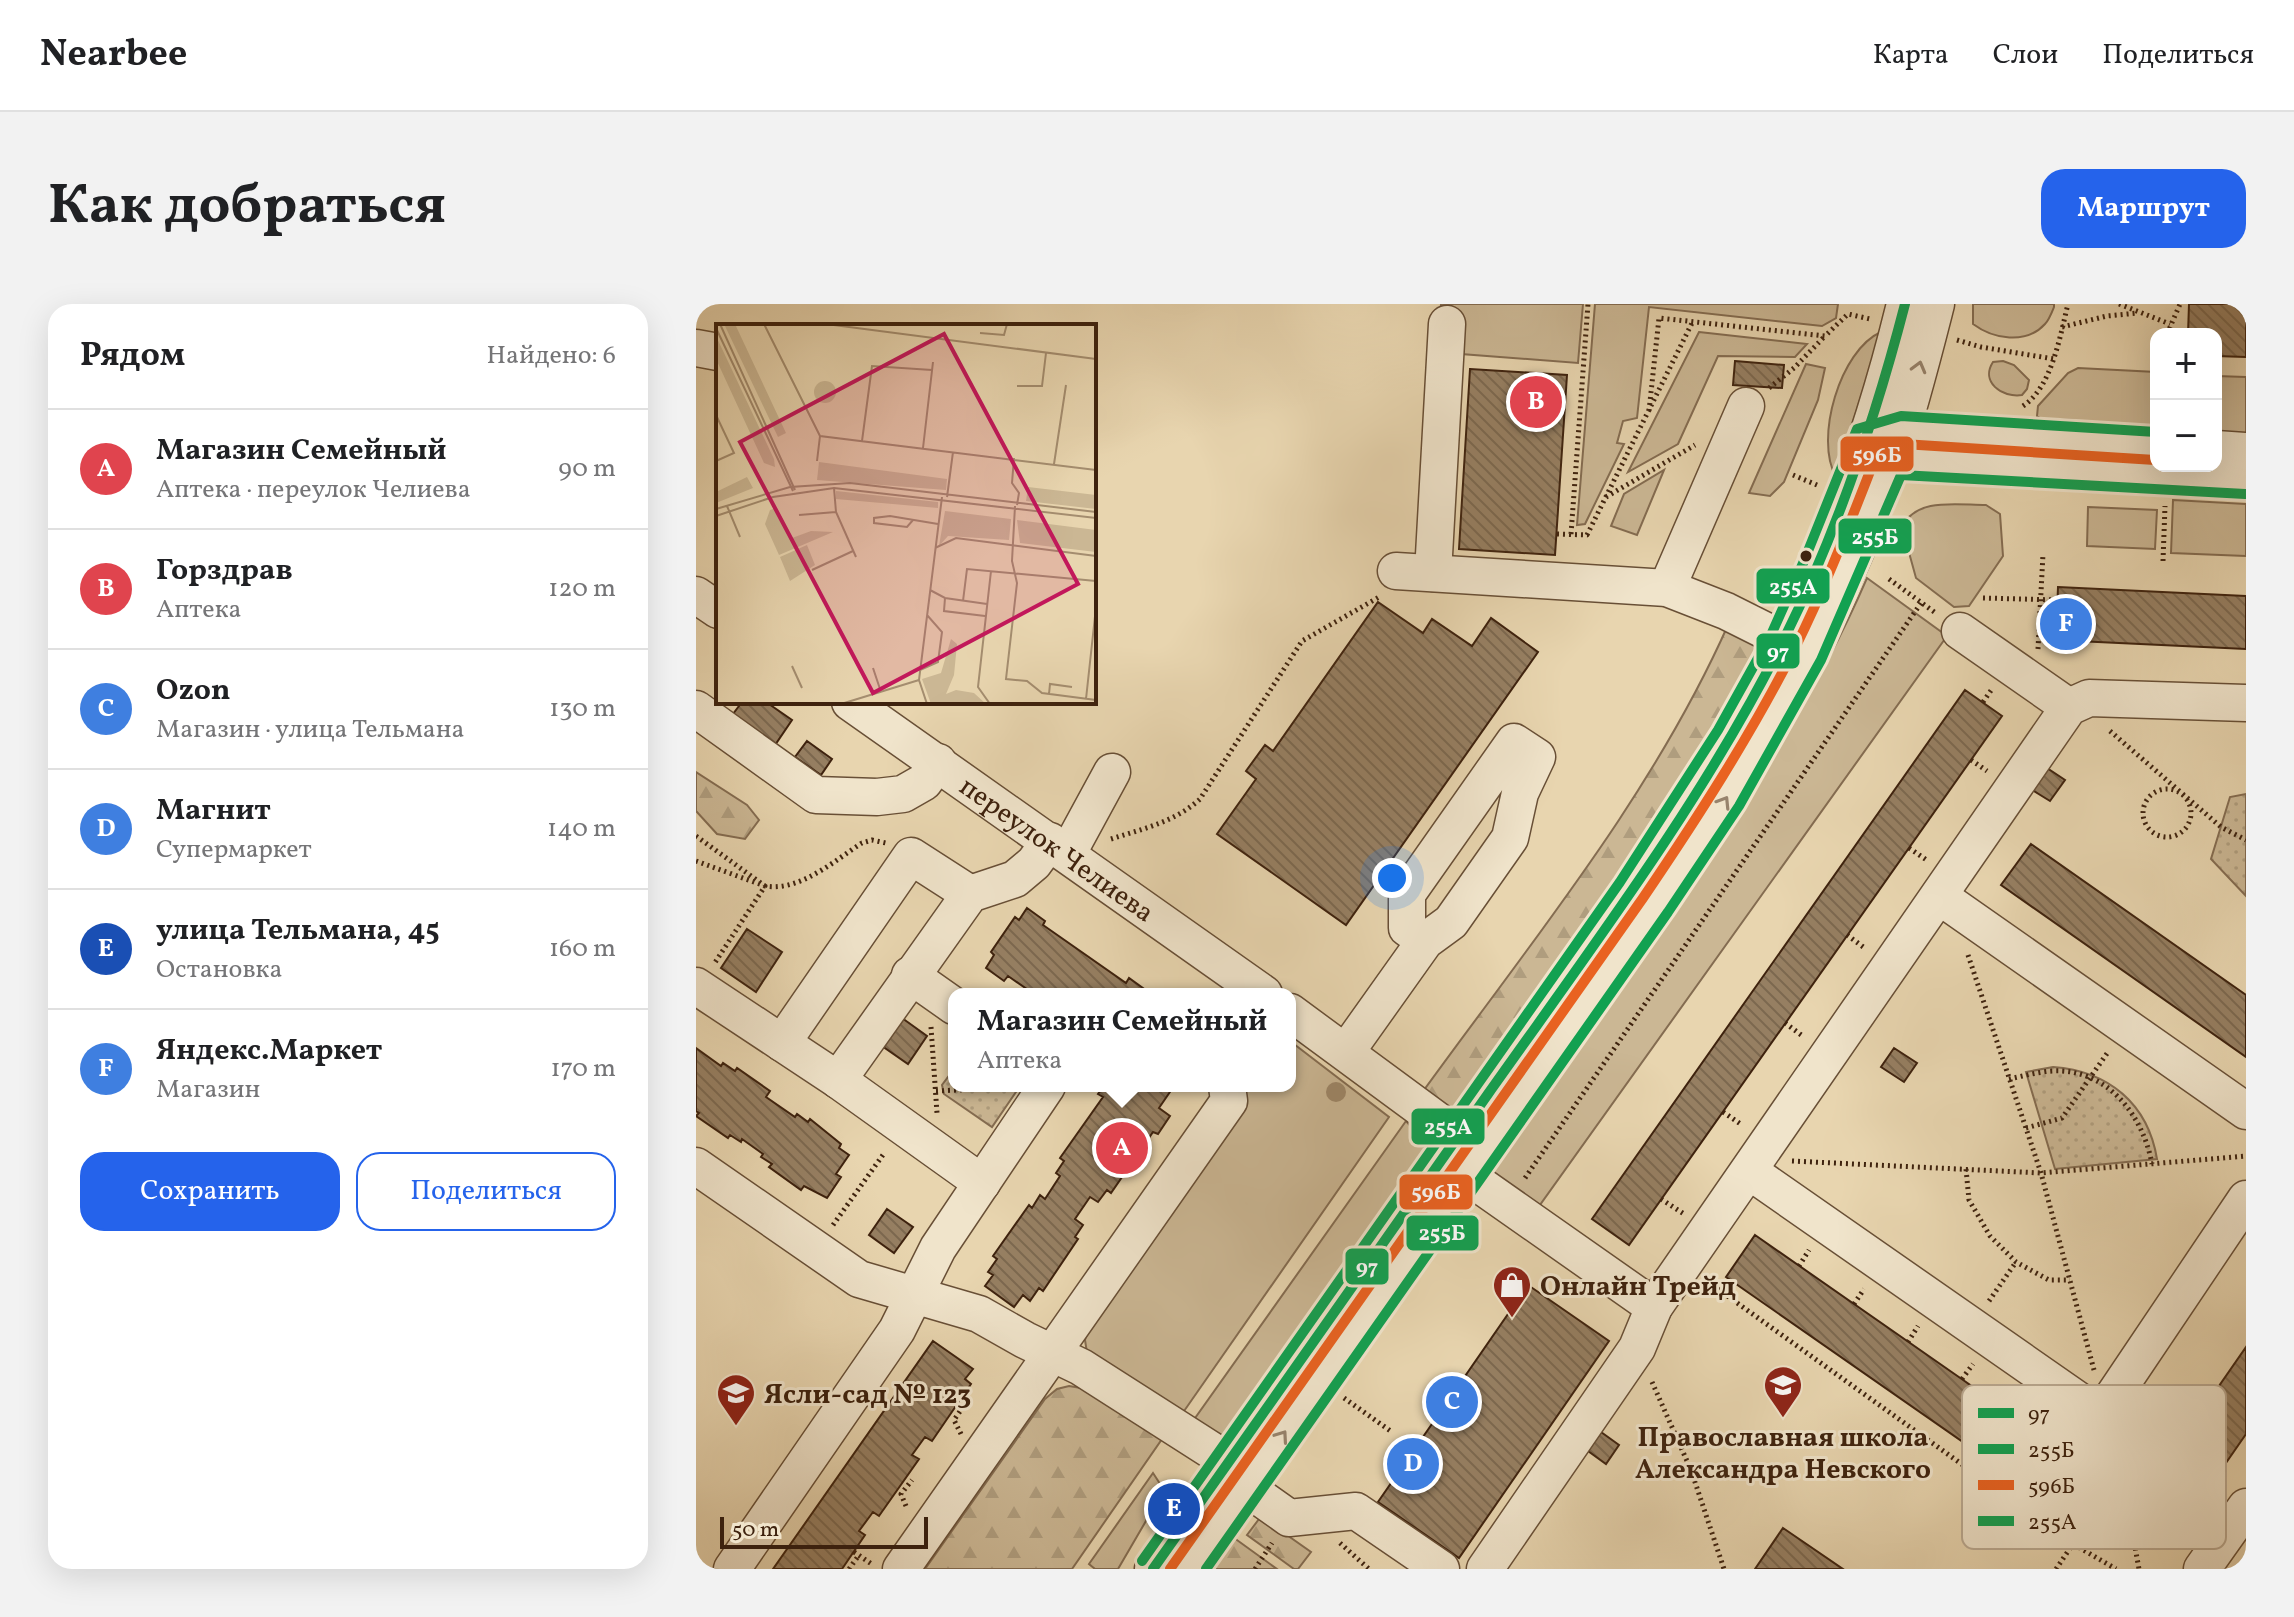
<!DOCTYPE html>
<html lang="ru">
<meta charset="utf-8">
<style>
body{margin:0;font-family:Vollkorn,serif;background:#f2f2f2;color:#202124}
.controls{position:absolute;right:24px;top:24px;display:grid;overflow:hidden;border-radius:16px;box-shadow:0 8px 32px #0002}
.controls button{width:72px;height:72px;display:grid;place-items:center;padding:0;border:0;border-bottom:2px solid #e0e0e0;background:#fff;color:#202124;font:40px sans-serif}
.scale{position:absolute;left:24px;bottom:20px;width:208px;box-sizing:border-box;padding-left:8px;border:4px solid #3e220e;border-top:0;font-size:22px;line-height:28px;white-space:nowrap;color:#3e220e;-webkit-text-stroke:6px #f0e4cb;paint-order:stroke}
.you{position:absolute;left:696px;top:574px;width:28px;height:28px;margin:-20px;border:6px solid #fff;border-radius:50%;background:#1a73e8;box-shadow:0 0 0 12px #1a73e833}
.badge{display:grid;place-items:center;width:52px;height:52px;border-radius:50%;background:#2563eb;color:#fff;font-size:26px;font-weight:700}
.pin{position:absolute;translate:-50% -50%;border:4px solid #fff;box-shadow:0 2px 8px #0006}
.popup{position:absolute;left:252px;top:684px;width:348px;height:104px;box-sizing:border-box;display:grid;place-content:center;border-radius:16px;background:#fff;filter:drop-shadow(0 2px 6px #0005);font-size:26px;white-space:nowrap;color:#757577}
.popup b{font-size:30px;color:#202124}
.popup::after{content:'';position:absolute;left:50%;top:100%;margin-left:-16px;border:16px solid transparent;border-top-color:#fff}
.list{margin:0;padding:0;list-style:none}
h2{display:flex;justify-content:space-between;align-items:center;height:104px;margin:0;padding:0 32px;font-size:34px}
h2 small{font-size:26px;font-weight:400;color:#757577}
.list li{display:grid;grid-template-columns:52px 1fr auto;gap:24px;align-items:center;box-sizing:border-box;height:120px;padding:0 32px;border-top:2px solid #e0e0e0}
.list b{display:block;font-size:30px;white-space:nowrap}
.list p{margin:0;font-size:26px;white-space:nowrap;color:#757577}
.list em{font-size:26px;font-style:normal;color:#757577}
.actions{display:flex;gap:16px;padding:24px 32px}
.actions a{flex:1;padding:18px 0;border:2px solid #2563eb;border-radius:24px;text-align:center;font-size:28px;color:#2563eb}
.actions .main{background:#2563eb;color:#fff}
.map{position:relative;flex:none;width:1550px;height:1265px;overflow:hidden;border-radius:24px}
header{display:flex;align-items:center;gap:48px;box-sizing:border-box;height:112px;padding:0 40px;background:#fff;border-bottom:2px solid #e0e0e0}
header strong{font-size:38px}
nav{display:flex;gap:44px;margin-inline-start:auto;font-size:28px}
.intro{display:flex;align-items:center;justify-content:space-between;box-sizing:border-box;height:192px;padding:0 48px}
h1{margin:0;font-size:56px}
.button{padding:20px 36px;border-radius:24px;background:#2563eb;color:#fff;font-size:28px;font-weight:700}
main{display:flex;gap:48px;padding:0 48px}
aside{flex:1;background:#fff;border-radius:24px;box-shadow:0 8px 32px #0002}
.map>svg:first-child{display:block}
.grass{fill:#cbb794;stroke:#846c51;stroke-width:2}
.forest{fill:url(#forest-firs);stroke:#846c51;stroke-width:2}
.park{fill:url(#park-dots);stroke:#846c51;stroke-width:2}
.building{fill:url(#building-back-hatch);stroke:#3e220e;stroke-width:2}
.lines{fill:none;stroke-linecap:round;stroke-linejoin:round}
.minor-casing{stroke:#684f36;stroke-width:39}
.path{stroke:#3e220e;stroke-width:5;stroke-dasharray:2 4;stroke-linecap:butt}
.minor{stroke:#f0e4cb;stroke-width:36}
.bus-1-casing{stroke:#f0e4cb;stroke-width:16}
.bus-2-casing{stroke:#f0e4cb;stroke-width:16}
.bus-3-casing{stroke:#f0e4cb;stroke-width:16}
.bus-4-casing{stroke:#f0e4cb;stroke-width:16}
.bus-1{stroke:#12a151;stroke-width:10}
.bus-2{stroke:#12a151;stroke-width:10}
.bus-3{stroke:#e96221;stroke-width:10}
.bus-4{stroke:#12a151;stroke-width:10}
.tree{fill:#9e8769}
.oneway{stroke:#97836c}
.bus-dot{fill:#3e220e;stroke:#f0e4cb;stroke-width:3}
.labels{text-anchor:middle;stroke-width:6;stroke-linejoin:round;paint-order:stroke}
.street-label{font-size:28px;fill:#3e220e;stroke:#f0e4cb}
.poi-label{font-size:28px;font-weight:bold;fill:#3e220e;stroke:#f0e4cb;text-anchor:start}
.inset-road{fill:none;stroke:#a48d6f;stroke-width:2}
.view{fill:#c2185b;fill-opacity:0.15;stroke:#c2185b;stroke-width:4}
.inset-edge{fill:none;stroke:#3e220e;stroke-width:4}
.key{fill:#f0e4cb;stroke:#bbaa92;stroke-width:2}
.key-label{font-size:22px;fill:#3e220e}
.line-badge{stroke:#f0e4cb;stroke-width:3}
.badge-label{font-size:22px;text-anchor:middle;font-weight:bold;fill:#fff}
</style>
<header>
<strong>Nearbee</strong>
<nav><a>Карта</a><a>Слои</a><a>Поделиться</a></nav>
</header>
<div class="intro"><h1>Как добраться</h1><a class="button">Маршрут</a></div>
<main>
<aside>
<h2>Рядом<small>Найдено: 6</small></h2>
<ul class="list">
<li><span class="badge" style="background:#e0444e">A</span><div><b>Магазин Семейный</b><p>Аптека · переулок Челиева</p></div><em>90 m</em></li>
<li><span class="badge" style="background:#e0444e">B</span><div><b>Горздрав</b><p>Аптека</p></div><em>120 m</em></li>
<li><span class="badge" style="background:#3f7fe0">C</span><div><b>Ozon</b><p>Магазин · улица Тельмана</p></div><em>130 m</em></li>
<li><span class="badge" style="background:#3f7fe0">D</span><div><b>Магнит</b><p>Супермаркет</p></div><em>140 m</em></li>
<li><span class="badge" style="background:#1a4fb4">E</span><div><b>улица Тельмана, 45</b><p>Остановка</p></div><em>160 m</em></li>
<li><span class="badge" style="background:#3f7fe0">F</span><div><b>Яндекс.Маркет</b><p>Магазин</p></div><em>170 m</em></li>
</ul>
<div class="actions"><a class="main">Сохранить</a><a>Поделиться</a></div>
</aside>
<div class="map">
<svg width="1550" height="1265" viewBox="0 0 1550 1265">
<defs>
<pattern id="forest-firs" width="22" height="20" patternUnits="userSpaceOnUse" patternTransform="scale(2)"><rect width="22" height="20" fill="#cbb794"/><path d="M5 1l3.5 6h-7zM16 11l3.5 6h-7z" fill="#af9d7e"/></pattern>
<pattern id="park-dots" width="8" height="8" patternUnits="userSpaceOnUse" patternTransform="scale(2)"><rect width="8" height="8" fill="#cbb794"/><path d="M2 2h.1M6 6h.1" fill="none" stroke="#af9d7e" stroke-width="1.8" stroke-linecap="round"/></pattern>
<pattern id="building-back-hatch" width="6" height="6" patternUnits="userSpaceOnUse" patternTransform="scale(2)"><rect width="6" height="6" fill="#967f62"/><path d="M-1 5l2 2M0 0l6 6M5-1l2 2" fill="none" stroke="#7c684f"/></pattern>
</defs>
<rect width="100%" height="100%" fill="#e8d5af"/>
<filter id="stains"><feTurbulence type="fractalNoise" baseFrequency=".0025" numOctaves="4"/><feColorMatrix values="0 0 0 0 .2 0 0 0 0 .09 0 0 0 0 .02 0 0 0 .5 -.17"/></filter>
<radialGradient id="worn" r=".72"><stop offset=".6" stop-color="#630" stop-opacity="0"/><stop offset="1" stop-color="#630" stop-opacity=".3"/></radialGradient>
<!-- grass -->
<path class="grass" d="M745,0H887L882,59L765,50L744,15Z
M899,0H1142L1140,14L1126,22L953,3L941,114L927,117L921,139L928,140L889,220L881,221Z
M1277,0H1358V3C1356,8 1353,16 1349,20C1330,41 1297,35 1277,20Z
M1003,28L1111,40L1099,53L1022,52L982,140L932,168Z
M1185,28L1140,173C1118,135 1144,46 1185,28Z
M1307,57L1318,61L1333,76L1331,85L1326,91C1306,94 1284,78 1297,58Z
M1110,60L1129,64L1122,96L1088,178L1074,192L1053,189Z
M1382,64L1460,68V127L1379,123V116L1345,115L1341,112L1342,102L1372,69Z
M1520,72L1550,73V131L1520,130Z
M968,166L941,231L915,222L928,190Z
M1477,196L1550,200V252L1475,249Z
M1290,201L1304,210L1307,252L1273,302L1258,303L1220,274L1206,223C1220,193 1261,201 1290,201Z
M1392,203L1461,206L1459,245L1391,242Z
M1171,274L1251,332L841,905L792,870C879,748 967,628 1046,501C1093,428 1137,353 1171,274Z
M594,737L693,813L486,1110L391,1049L389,1036L392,1023L547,782H594Z
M710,817L728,837V853L531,1132L521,1133L497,1117Z
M457,1169L468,1186L422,1265H399L393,1260Z"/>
<!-- forest -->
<path class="forest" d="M1032,321L1068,341C981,501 874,647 769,796L755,804L747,801L728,786C836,637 957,490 1032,321Z
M0,468L51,501L63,516L49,535L21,530L0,507Z
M373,1082L385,1084L466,1135L376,1265H229L349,1095L361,1085Z
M563,1215L581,1224L615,1248L602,1265H598L551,1231Z
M534,1231L581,1265H511Z"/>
<!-- park -->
<path class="park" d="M1550,490V592L1515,555L1534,493Z
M1357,763C1413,767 1452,800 1461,855L1359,865L1330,768Z
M258,765V782H324L296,823L248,790L246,781Z"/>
<!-- building -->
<path class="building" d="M1493,0H1550V53L1520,52V30H1492Z
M1039,57L1088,61L1086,84L1037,81Z
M774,65L871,71L859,251L763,245Z
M1362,283L1550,292V345L1360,336Z
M682,298L727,329L736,315L776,342L795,314L842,348L650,621L521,530L560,475L550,467L569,441L577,447Z
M1269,386L1306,412L933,941L896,915Z
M46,398H70L96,416L77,444L34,414Z
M111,437L136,455L125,471L99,453Z
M1348,462L1369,476L1354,497L1333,484Z
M1335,540L1550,691V753L1305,581Z
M331,604L349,617L347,621L430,679L433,674L451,687L449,690H338L312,672L308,677L290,664L298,651L295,648L319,613L323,616Z
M51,625L86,648L60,688L25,664Z
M206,714L231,732L212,760L186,742Z
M0,744L25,762L27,759L39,767L41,764L74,787L70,793L99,813L101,810L112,818L114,815L145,840L143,844L153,851L140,870L145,873L131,894L108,882L105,886L73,863L76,860L65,853L67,850L46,835L45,838L34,831L32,834L0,812L3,809L0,807Z
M1198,744L1221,759L1208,778L1185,763Z
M408,782H478L463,804L474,812L462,830L457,828L415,889L411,886L402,898L394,893L379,915L387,921L379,933L382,935L347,987L343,984L334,997L327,991L318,1003L289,982L297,971L292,968L301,955L297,952L333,901L336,904L344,891L349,895L364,872L360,869L368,857L364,854L407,793L402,790Z
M191,905L217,923L198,949L173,931Z
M1059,931L1415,1179L1386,1221L1030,973Z
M832,981L913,1037L763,1254L682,1198Z
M237,1037L277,1065L269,1075L275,1080L236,1137L229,1133L216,1151L223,1155L183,1212L177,1208L163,1227L169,1231L146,1265H77Z
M1550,1043V1130L1480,1231L1439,1203Z
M905,1128L923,1141L910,1160L892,1147Z
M1087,1224L1147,1265H1059Z"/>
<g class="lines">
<!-- minor casing -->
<g class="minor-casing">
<g id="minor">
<path d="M0,44L22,48"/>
<path d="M1183,132L1206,126L1460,142"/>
<path d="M1178,141L1196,156L1550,176"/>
<path d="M1520,145L1550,147"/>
<path d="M700,267L971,284L1030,307L1088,336"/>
<path d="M737,269L751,20"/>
<path d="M971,284L1050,102"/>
<path d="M0,291L22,306"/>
<path d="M1264,327L1373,403"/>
<path id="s1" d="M154,398L568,690"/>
<path d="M0,405L120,491L181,493L207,490L228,478L242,458"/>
<path d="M372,549L416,468"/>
<path d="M1243,592L1550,807"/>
<path d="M214,671L258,702"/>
<path d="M0,682L142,776L286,879"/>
<path d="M594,708L780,845"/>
<path d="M86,739L215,552L274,590"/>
<path d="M650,748L729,637L755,618L814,534L824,489L841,453L818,438L711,590V624L729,637"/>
<path d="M142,776L274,590L319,575L338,559L354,537"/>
<path d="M750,857L958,1003"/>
<path d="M0,862L163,975L283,1010L329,1036L385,1063L554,1171"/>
<path d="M1053,867L1442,1138"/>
<path d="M1404,1112L1550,895"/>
<path d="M531,1170L593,1214L660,1207L745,1265"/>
<path d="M36,1265L201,1026L242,944L351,782"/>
<path d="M205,1265L533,797L531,782"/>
<path d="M457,1265L936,586C990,505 1043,424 1087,337C1141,231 1181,115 1209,0"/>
<path d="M493,1265L961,600C1055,459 1140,313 1197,153C1214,103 1227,51 1240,0"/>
<path d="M789,1265L941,1044L958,1003L1373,403L1393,394L1550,399"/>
<path d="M1506,1265L1550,1203"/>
</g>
</g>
<!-- path -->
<path class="path" d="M1423,0L1474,20
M1366,23L1411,12L1442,9
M1471,30L1484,0
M1261,36L1285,43L1358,55
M1073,84L1098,64L1129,32
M1327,102C1356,83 1364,32 1372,0
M953,107L963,14L1129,32L1152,10L1174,15
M1097,171L1121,181
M910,193L999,141
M861,230L891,231L997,17
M875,230L892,0
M1467,257L1469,202
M1193,275L1241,310
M1287,294L1362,296
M1343,321L1360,322
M1342,345L1347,250
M1287,398L1296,385
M1414,427L1525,523L1550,536
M1275,456L1291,467
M1447 509a24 24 0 1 1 48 0a24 24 0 1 1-48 0Z
M0,532L69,582C104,588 139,556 166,539L176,536L190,539
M415,535C446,525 479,518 504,495L606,337L685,292
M1213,544L1232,557
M0,557L69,582L18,660
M1151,631L1170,645
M1272,651L1345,869L1398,1066
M1089,719L1108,733
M235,723L241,809
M1313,775C1327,772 1342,768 1356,767C1411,764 1447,811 1456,860
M240,787L305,784L310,787
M1027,808L1046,821
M1330,824L1366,814L1412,748
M1096,857L1345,869L1550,852
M1270,865L1273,896L1294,932L1320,958L1353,976H1374
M829,874L1225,299
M965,895L988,910
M137,921L189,848
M1103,962L1113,946
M1012,978L1377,1240L1420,1265
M1293,997L1320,958
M1158,1000L1168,985
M1212,1038L1222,1022
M1266,1075L1277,1060
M956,1078L995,1166L1028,1265
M648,1094L696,1128
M1322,1115L1332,1099
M265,1130L258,1116L269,1100
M1376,1153L1387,1138
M1435,1168L1430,1193L1443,1265
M210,1202L205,1190L216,1176
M644,1239L673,1265
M158,1248L177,1261
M153,1265L163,1251
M559,1265L576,1239
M1360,1265L1377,1240"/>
<!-- minor -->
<use href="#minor" class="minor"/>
<!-- bus-1 casing -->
<g class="bus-1-casing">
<path id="bus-1" d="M457,1265C569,1107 680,949 792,790C896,643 1007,497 1088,335C1141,228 1179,116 1209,0"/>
</g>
<!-- bus-2 casing -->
<g class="bus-2-casing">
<path id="bus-2" d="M510,1265L972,608L1043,502L1125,356L1205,171L1549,190"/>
</g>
<!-- bus-3 casing -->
<g class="bus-3-casing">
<path id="bus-3" d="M474,1265L947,594C1002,513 1055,431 1099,344C1131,280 1156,213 1182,147L1207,140L1459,156"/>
</g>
<!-- bus-4 casing -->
<g class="bus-4-casing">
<path id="bus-4" d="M446,1257L924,578L1022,426L1075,331L1108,257L1161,125L1205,112L1460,128"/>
</g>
<!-- bus-1 -->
<use href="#bus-1" class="bus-1"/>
<!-- bus-2 -->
<use href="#bus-2" class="bus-2"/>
<!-- bus-3 -->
<use href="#bus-3" class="bus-3"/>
<!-- bus-4 -->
<use href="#bus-4" class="bus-4"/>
</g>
<!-- trees -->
<circle class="tree" cx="640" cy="788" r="10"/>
<!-- one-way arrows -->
<defs><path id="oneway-chevron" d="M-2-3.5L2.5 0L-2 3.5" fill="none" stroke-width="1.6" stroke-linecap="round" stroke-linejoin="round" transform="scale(2)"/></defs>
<g class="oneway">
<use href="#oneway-chevron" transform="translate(1223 63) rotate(-75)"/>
<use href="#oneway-chevron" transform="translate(1028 498) rotate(-58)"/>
<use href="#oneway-chevron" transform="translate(586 1132) rotate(-55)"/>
</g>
<!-- icons -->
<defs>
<g id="shop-pin" transform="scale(2)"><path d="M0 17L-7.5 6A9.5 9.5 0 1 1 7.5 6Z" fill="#8f2418" stroke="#f0e4cb"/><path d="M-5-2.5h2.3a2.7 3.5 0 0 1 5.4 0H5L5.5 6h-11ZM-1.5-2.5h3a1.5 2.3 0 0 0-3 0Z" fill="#fff"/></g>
<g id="school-pin" transform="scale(2)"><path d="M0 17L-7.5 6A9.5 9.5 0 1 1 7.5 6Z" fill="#8f2418" stroke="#f0e4cb"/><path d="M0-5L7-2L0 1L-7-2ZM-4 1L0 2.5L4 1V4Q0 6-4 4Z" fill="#fff"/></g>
</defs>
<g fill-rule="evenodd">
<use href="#shop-pin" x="816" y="981"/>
<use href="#school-pin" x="1087" y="1081"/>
<use href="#school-pin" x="40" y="1089"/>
</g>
<!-- markers -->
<circle class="bus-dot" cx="1110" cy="252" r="7"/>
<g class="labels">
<!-- street labels -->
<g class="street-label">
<text dy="10" stroke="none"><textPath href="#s1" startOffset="254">переулок Челиева</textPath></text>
</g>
<!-- poi labels -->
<g class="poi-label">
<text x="844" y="991">Онлайн Трейд</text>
<text x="68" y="1099">Ясли-сад № 123</text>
<text x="1087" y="1142" text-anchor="middle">Православная школа<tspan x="1087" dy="32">Александра Невского</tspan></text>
</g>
</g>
<!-- overview -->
<g transform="translate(20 20)">
<rect width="380" height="380" fill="#e8d5af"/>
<path d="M19,0L70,109L62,113L9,2ZM0,12L58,135L59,143L48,139L0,35ZM103,138L231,155L230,166L101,156ZM31,153L37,164L0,179V168ZM61,184L76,214L95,207L117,208L63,231L49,200L54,186ZM229,187L295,195L293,216L232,212L223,222ZM91,221L99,241L74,257L64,233Z" fill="#cbb794"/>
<path d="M312,163L380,171V185L310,177ZM120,167L222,178V184L120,175ZM301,196L380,206V228L304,219ZM235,315L241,320L238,351L230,370L240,366L258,369L270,380H215L206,355L225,349Z" fill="#cbb794"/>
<path d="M98 68a11 11 0 1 1 22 0a11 11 0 1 1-22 0Z" fill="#cbb794"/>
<path class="inset-road" d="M4,0L79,166M48,0L104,112L380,146M110,0L380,35M0,4L77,167M264,9L288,11L291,0M301,62H326L330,29M0,91L18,129L0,137M146,117L156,42L216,46M207,124L217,38M298,134L296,159L303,169L301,181M101,137L104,112M338,140L350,61M118,164L120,188L140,233M231,173L237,128M11,182L24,213M299,182L296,237L301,259L290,355L311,357L326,369L380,376M0,185L74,163L134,159L380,188M83,191L120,188M0,192L57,173L118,164L380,194M197,196L191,203L158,199V194L174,192L222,200M219,224L240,214L380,232M96,246L137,227M214,266L229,274L271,280M229,274L228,287L269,292M247,277L251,245L380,257M76,342L86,364M157,344L165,368M204,346L222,338L226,308L211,291M333,370L334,360L356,363M370,375L380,283M125,380L203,356M211,380L203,356L226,173M274,380L262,363L275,247"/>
<path class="view" d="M228,10L362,260L157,369L24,118Z"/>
<rect width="380" height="380" class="inset-edge"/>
</g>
<!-- legend -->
<rect x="1266" y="1081" width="264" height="164" rx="12" class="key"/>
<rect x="1282" y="1104" width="36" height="10" fill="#12a151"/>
<rect x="1282" y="1140" width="36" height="10" fill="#12a151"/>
<rect x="1282" y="1176" width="36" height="10" fill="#e96221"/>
<rect x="1282" y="1212" width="36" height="10" fill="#12a151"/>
<g class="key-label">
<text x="1332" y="1117">97</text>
<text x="1332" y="1153">255Б</text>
<text x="1332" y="1189">596Б</text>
<text x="1332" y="1225">255А</text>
</g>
<g class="line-badge">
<rect x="1143" y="131" width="76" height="38" rx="8" fill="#e96221"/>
<rect x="1141" y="213" width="76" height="38" rx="8" fill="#12a151"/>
<rect x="1059" y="263" width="76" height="38" rx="8" fill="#12a151"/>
<rect x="1059" y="328" width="46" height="38" rx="8" fill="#12a151"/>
<rect x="714" y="803" width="76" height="39" rx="8" fill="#12a151"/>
<rect x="702" y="869" width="76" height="38" rx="8" fill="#e96221"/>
<rect x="709" y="910" width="75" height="38" rx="8" fill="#12a151"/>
<rect x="648" y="943" width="46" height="39" rx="8" fill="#12a151"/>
</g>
<g class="badge-label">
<text x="1181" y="158">596Б</text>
<text x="1179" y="240">255Б</text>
<text x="1097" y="290">255А</text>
<text x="1082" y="355">97</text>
<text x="752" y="830">255А</text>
<text x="740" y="895">596Б</text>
<text x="746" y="936">255Б</text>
<text x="671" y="970">97</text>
</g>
<rect width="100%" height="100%" filter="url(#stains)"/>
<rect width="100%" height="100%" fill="url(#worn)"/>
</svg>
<div class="controls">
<button>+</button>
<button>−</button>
</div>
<div class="scale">50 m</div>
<div class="you"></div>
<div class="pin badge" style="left:426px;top:844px;background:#e0444e">A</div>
<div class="popup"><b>Магазин Семейный</b>Аптека</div>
<div class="pin badge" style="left:840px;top:98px;background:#e0444e">B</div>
<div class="pin badge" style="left:756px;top:1098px;background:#3f7fe0">C</div>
<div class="pin badge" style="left:717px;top:1160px;background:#3f7fe0">D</div>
<div class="pin badge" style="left:478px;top:1205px;background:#1a4fb4">E</div>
<div class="pin badge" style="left:1370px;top:320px;background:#3f7fe0">F</div>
</div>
</main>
